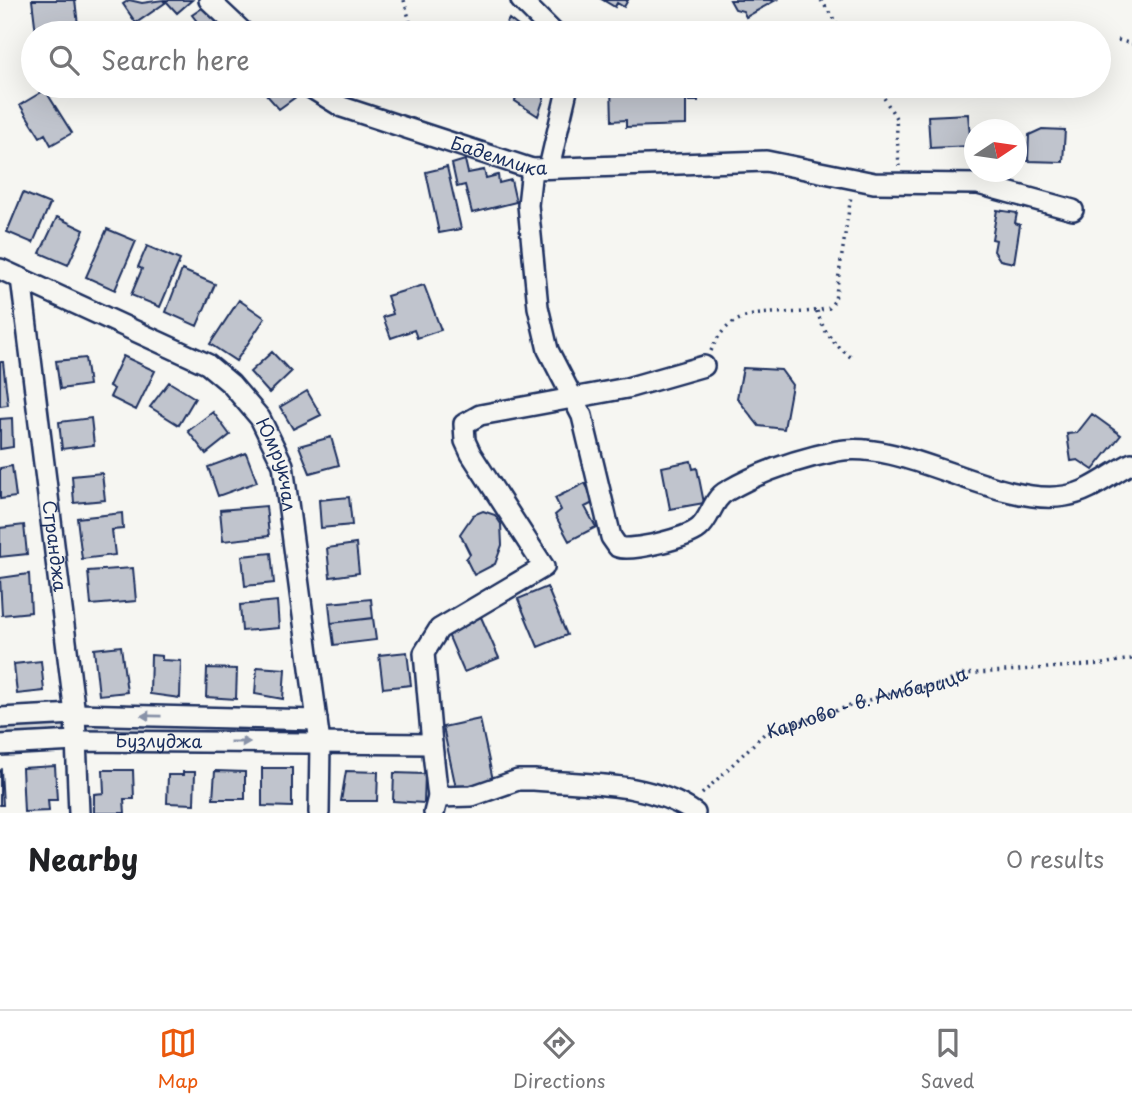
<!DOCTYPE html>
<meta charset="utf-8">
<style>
body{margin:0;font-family:"Playpen Sans",sans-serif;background:#f2f2f2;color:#202124}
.compass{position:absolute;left:964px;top:119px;width:63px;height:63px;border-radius:50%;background:#fff;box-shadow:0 7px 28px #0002;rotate:77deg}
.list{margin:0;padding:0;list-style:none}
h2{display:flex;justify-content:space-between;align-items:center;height:91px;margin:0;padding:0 28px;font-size:30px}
h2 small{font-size:23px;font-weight:400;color:#757577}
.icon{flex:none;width:38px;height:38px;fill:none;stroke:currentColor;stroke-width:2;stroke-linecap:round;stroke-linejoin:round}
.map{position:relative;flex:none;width:1132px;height:813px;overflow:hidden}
.search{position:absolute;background:#fff;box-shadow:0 7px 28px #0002;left:21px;right:21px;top:21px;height:77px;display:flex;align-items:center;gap:18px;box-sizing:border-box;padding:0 24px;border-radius:38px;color:#757577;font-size:26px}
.sheet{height:196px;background:#fff}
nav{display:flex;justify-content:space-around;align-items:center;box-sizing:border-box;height:98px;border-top:2px solid #e0e0e0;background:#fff;font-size:19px;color:#757577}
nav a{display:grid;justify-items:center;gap:4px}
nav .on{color:#ea580c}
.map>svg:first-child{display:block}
.green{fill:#d6d9dd;stroke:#78849e;stroke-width:2}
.building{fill:#c0c4cd;stroke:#1b2f5e;stroke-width:2}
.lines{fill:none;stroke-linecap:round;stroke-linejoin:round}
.street-casing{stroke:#1b2f5e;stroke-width:24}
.path{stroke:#1b2f5e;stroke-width:3.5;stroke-dasharray:2 5;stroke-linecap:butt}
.street{stroke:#f6f6f2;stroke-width:19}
.oneway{fill:#8892a8}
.labels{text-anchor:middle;stroke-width:7;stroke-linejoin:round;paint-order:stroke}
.street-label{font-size:18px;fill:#1b2f5e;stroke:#f6f6f2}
</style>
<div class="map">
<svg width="1132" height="813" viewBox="0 0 1132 813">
<rect width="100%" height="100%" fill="#f6f6f2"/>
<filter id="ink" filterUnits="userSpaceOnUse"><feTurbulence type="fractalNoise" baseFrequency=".0143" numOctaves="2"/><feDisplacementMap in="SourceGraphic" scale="14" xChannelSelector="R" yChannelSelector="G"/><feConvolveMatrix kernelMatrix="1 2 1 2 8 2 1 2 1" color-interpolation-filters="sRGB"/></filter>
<g filter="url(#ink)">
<!-- green -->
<path class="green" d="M0,718L317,720L320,743L0,745Z"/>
<!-- building -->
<path class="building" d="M32,0H75L79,33H36Z
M129,0L142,3L163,0L165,3L136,23L123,4Z
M165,0H192L177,13Z
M603,0H628L624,7L617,3L615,7Z
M730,0H776L746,17L743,11L735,9Z
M205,6L222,29L217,33H206L192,15Z
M509,19L527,33H501Z
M272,86H288L297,96L279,109L264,92Z
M485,86H510L504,96Z
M519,86H548L538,116L515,101Z
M611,86H698V101H686V125L626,127V120L612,121Z
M729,86H761L730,93Z
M45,90L72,133L51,145L45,134L40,137L20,105Z
M968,114L971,146L930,148L928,116Z
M1042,129L1065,130L1063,162L1028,161L1029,135Z
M465,160L468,173L484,170L486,178L498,175L499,183L511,180L516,202L472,213L465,185L457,187L452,164Z
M447,167L461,229L439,233L426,172Z
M23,193L50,204L33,243L7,232Z
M997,210L1017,213L1015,223L1020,225L1014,263L1000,260L994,251L996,240L992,239Z
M57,217L84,230L68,265L40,253Z
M107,229L136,241L115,290L86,277Z
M147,246L180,260L160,307L131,295L142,269L138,267Z
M182,270L215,284L197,326L166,312Z
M424,285L441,330L417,338L414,330L391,338L383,317L393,314L387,296Z
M239,300L265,318L236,361L210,344Z
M272,352L291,372L269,393L250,372Z
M123,356L155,371L136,410L110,397L114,389L109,386Z
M85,358L89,385L60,389L56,361Z
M0,362H3L8,405L0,406Z
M743,368L781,370L792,385L784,429L759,426L737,398Z
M169,382L195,398L179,425L150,407Z
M307,391L321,415L293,429L280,407Z
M213,412L230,435L206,454L188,431Z
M1092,414L1121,435L1093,470L1078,460L1071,461L1067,434L1077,433Z
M12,418L13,447L0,449V419Z
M91,418L94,445L62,449L59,422Z
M331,437L339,465L310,473L299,446Z
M246,453L257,482L218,496L208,467Z
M691,461L693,469L697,468L704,503L670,509L662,467Z
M12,466L16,497L0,499V468Z
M102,473L105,500L74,503L72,476Z
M585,483L595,502L585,507L596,527L569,541L555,515L561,510L555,498Z
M349,497L352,525L321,528L319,500Z
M266,506L269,536L223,541L220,510Z
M483,511L495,515L501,524L502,545L495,564L474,575L466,559L470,554L460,534L473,515Z
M122,513L123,529L112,530L115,555L82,559L77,518Z
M24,525L27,554L0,557V528Z
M356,544L359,573L330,577L327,548Z
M271,553L274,583L245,586L242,556Z
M133,568L136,601L91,605L88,571Z
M29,574L31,612L2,615L0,578Z
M547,587L567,635L538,647L518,599Z
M371,599L373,618L331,623L329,603Z
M277,601L279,628L242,631L240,605Z
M481,617L499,658L464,672L447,632Z
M373,618L376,640L334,645L331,623Z
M121,646L127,692L99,695L94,649Z
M407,652L411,685L383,688L379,655Z
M151,655L162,656V660L181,661L180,698L150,694Z
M41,661L44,691L17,694L14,664Z
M257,667L285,669L283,699L255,694Z
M207,668L237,669L236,699L206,697Z
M480,719L493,780L456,788L443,727Z
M55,766L57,800H48L49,811L24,812L22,768Z
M262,768H292V807L262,806Z
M1,770L3,805H0V771Z
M103,770H133L134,799H124L125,813H94V794L104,793Z
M215,771L245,772V799H213Z
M346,771L378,772L377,801H341Z
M183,772H195L194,804L167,803L168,775H183Z
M394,773L425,774L424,803L393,801Z"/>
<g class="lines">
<!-- street casing -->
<g class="street-casing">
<g id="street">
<path d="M209,0L244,33"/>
<path d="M521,0L554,33"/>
<path id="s2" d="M308,86L342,107L532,169L766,161L874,183L978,184L1073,210"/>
<path d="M549,168L568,86"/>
<path d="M532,169L528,205L538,307L548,350L582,416L611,537L618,547C631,552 687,538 699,528C711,518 712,499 727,491C761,471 798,459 837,451C902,438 997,507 1065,496C1091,492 1110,474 1132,463"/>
<path id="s3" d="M0,269L207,364L231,384L260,418L283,465L320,743L319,813"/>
<path id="s4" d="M21,278L75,714L79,813"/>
<path d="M0,718L75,714L317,720"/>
<path d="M432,744L438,797L434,813"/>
<path id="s5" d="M0,745L76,741L432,744L424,653L439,629L544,567L471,454L465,441L464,424L480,415L627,388L704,366"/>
<path d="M438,797L472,796L518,780H534C587,785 649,781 695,813"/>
</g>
</g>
<!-- path -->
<g class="path">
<path d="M404,0L413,33"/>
<path d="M821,0L843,33"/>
<path d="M1118,40L1132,44"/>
<path d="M368,86H400"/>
<path d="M877,86L896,118L899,166"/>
<path d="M817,311C824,334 835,345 853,359"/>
<path d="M711,351C734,296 783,321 829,308L835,300L851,196"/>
<path id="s1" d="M702,794L764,734L884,695L945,683L964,674L1102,664L1131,659L1132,656"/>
</g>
<!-- street -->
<use href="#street" class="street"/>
</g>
<!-- one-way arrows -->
<defs><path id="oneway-solid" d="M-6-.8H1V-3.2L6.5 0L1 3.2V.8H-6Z" transform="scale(1.75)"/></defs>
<g class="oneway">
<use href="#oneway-solid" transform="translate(151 716) rotate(-179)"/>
<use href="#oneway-solid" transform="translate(240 742)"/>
</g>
</g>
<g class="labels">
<!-- street labels -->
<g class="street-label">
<text dy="6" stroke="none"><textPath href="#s2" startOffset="205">Бадемлика</textPath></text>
<text dy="6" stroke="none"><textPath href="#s3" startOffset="354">Юмрукчал</textPath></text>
<text dy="6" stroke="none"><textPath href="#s4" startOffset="270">Странджа</textPath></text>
<text dy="6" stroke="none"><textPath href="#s1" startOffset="194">Карлово - в. Амбарица</textPath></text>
<text dy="6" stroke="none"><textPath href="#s5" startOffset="159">Бузлуджа</textPath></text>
</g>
</g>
</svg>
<svg class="compass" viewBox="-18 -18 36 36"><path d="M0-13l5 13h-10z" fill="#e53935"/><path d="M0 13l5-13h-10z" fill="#757577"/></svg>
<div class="search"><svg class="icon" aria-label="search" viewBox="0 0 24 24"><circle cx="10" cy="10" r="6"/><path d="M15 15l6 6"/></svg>Search here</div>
</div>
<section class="sheet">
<h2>Nearby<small>0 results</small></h2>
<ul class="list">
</ul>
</section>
<nav>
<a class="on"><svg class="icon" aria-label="map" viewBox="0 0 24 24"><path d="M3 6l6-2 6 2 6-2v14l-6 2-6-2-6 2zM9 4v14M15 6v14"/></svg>Map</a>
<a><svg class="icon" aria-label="directions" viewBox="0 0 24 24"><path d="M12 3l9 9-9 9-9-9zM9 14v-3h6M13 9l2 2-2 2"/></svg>Directions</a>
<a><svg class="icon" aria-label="saved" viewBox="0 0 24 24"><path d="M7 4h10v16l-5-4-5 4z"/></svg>Saved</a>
</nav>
